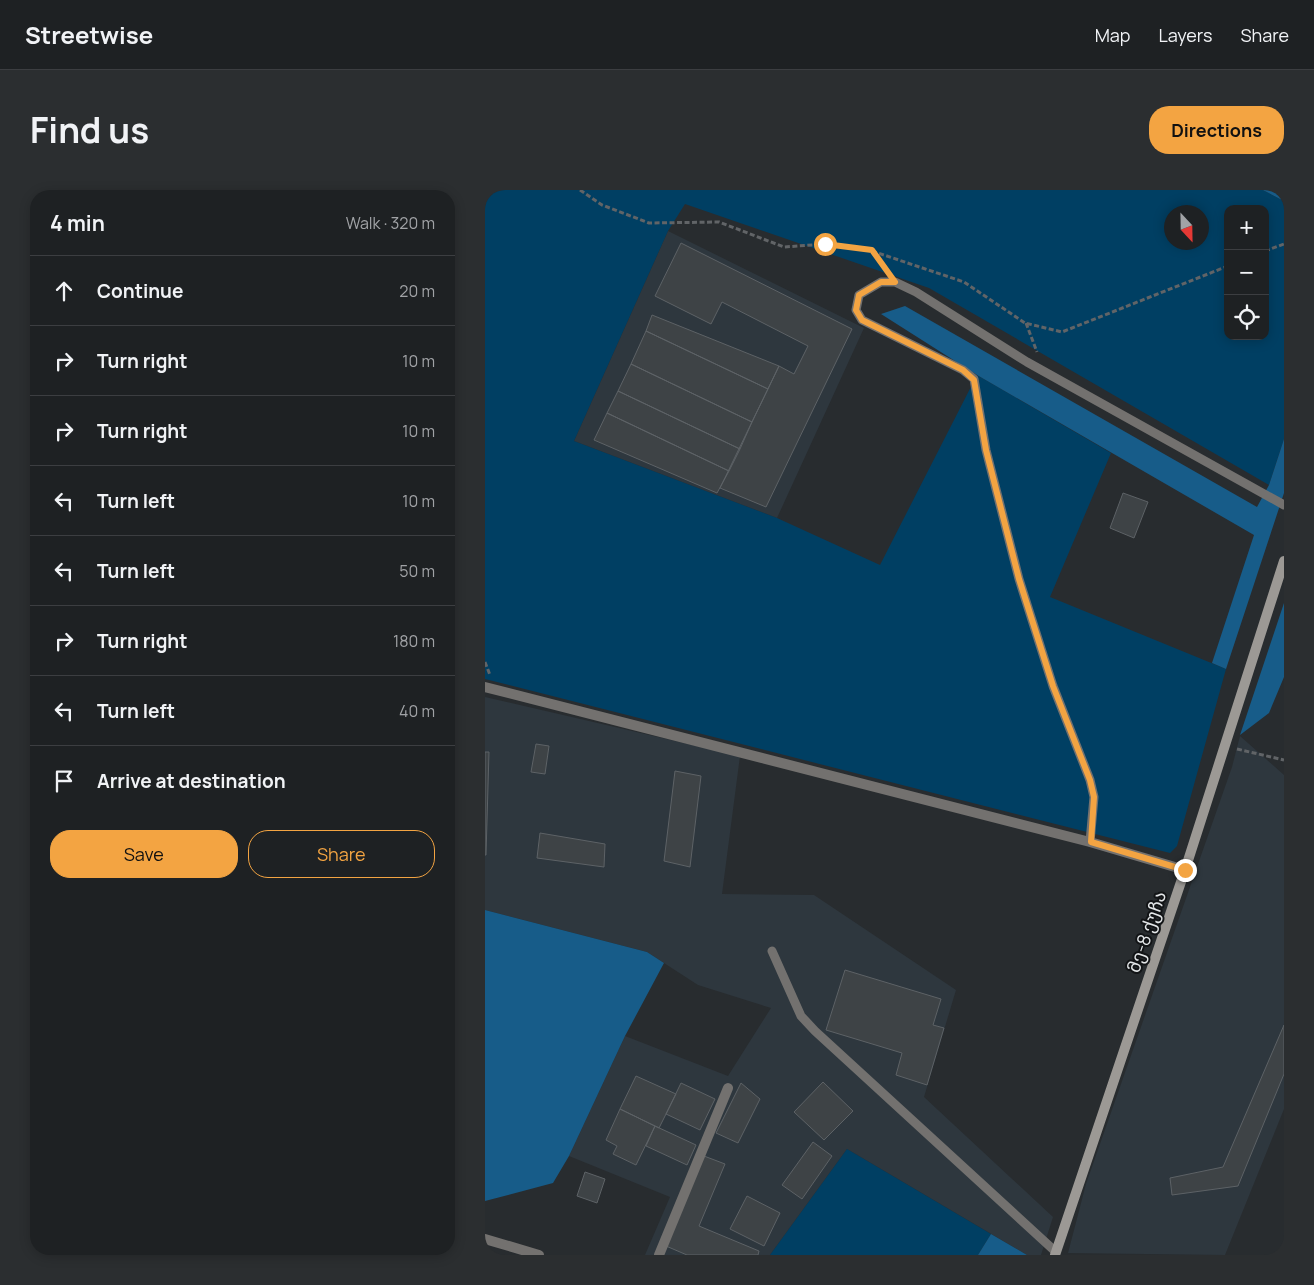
<!DOCTYPE html>
<meta charset="utf-8">
<style>
body{margin:0;font-family:Manrope,"Noto Sans Georgian",sans-serif;background:#2b2e30;color:#f1f3f6}
.controls{position:absolute;right:15px;top:15px;display:grid;overflow:hidden;border-radius:10px;box-shadow:0 2px 12px #0003}
.controls button{width:45px;height:45px;display:grid;place-items:center;padding:0;border:0;border-bottom:1px solid #3c3e41;background:#1e2123;color:#f1f3f6;font:25px sans-serif}
.compass{position:absolute;left:679px;top:15px;width:45px;height:45px;border-radius:50%;background:#1e2123;box-shadow:0 2px 12px #0003;rotate:158deg}
.stop{position:absolute;width:15px;height:15px;margin:-11px;border:4px solid #f3a442;border-radius:50%;background:#fff}
.stop.end{background:#f3a442;border-color:#fff;box-shadow:0 1px 5px #0008}
.list{margin:0;padding:0;list-style:none}
h2{display:flex;justify-content:space-between;align-items:center;height:65px;margin:0;padding:0 20px;font-size:21px}
h2 small{font-size:16px;font-weight:400;color:#a1a3a6}
.list li{display:grid;grid-template-columns:32px 1fr auto;gap:15px;align-items:center;box-sizing:border-box;height:70px;padding:0 20px;border-top:1px solid #3c3e41}
.list b{display:block;font-size:19px;white-space:nowrap}
.list em{font-size:16px;font-style:normal;color:#a1a3a6}
.actions{display:flex;gap:10px;padding:15px 20px}
.actions a{flex:1;padding:11px 0;border:1px solid #f3a442;border-radius:20px;text-align:center;font-size:18px;color:#f3a442}
.actions .main{background:#f3a442;color:#111}
.icon{flex:none;width:28px;height:28px;fill:none;stroke:currentColor;stroke-width:2;stroke-linecap:round;stroke-linejoin:round}
.map{position:relative;flex:none;width:799px;height:1065px;overflow:hidden;border-radius:20px}
header{display:flex;align-items:center;gap:30px;box-sizing:border-box;height:70px;padding:0 25px;background:#1e2123;border-bottom:1px solid #3c3e41}
header strong{font-size:24px}
nav{display:flex;gap:28px;margin-inline-start:auto;font-size:18px}
.intro{display:flex;align-items:center;justify-content:space-between;box-sizing:border-box;height:120px;padding:0 30px}
h1{margin:0;font-size:35px}
.button{padding:12px 22px;border-radius:20px;background:#f3a442;color:#111;font-size:18px;font-weight:700}
main{display:flex;gap:30px;padding:0 30px}
aside{flex:1;background:#1e2123;border-radius:20px;box-shadow:0 2px 12px #0003}
.map>svg:first-child{display:block}
.built{fill:#2e373e}
.green{fill:#003f63;fill-rule:evenodd}
.forest{fill:#175c89}
.building{fill:#3e4346;stroke:#5d6266}
.lines{fill:none;stroke-linecap:round;stroke-linejoin:round}
.path{stroke:#616467;stroke-width:3;stroke-dasharray:5 2.5;stroke-linecap:butt}
.lane{stroke:#73716f;stroke-width:9}
.street{stroke:#73716f;stroke-width:10}
.secondary{stroke:#9c9995;stroke-width:10}
.route{stroke:#f3a442;stroke-width:6}
.labels{text-anchor:middle;stroke-width:4;stroke-linejoin:round;paint-order:stroke}
.street-label{font-size:18px;fill:#e3e6e8;stroke:#121416}
</style>
<header>
<strong>Streetwise</strong>
<nav><a>Map</a><a>Layers</a><a>Share</a></nav>
</header>
<div class="intro"><h1>Find us</h1><a class="button">Directions</a></div>
<main>
<aside>
<h2>4 min<small>Walk · 320 m</small></h2>
<ul class="list">
<li><svg class="icon" aria-label="ahead" viewBox="0 0 24 24"><path d="M12 20V5M6 11l6-6 6 6"/></svg><div><b>Continue</b></div><em>20 m</em></li>
<li><svg class="icon" aria-label="right" viewBox="0 0 24 24"><path d="M7 20v-9h11M14 6l5 5-5 5"/></svg><div><b>Turn right</b></div><em>10 m</em></li>
<li><svg class="icon" aria-label="right" viewBox="0 0 24 24"><path d="M7 20v-9h11M14 6l5 5-5 5"/></svg><div><b>Turn right</b></div><em>10 m</em></li>
<li><svg class="icon" aria-label="left" viewBox="0 0 24 24"><path d="M17 20v-9H6M10 6l-5 5 5 5"/></svg><div><b>Turn left</b></div><em>10 m</em></li>
<li><svg class="icon" aria-label="left" viewBox="0 0 24 24"><path d="M17 20v-9H6M10 6l-5 5 5 5"/></svg><div><b>Turn left</b></div><em>50 m</em></li>
<li><svg class="icon" aria-label="right" viewBox="0 0 24 24"><path d="M7 20v-9h11M14 6l5 5-5 5"/></svg><div><b>Turn right</b></div><em>180 m</em></li>
<li><svg class="icon" aria-label="left" viewBox="0 0 24 24"><path d="M17 20v-9H6M10 6l-5 5 5 5"/></svg><div><b>Turn left</b></div><em>40 m</em></li>
<li><svg class="icon" aria-label="arrive" viewBox="0 0 24 24"><path d="M6 21V4h12l-3 4 3 4H6"/></svg><div><b>Arrive at destination</b></div></li>
</ul>
<div class="actions"><a class="main">Save</a><a>Share</a></div>
</aside>
<div class="map">
<svg width="799" height="1065" viewBox="0 0 799 1065">
<rect width="100%" height="100%" fill="#282c2f"/>
<!-- built -->
<path class="built" d="M183,41L379,138L292,328L89,251Z
M0,507L255,566L237,704L329,705L471,800L439,907L568,1027L556,1065H542L362,959L285,1065H160L185,1007L84,966L140,846L243,886L286,818L213,795L162,762L0,720Z
M755,546L799,585V919L740,1065L583,1063L601,994L747,577Z"/>
<!-- green -->
<path class="green" d="M0,0H778L799,11V249L784,295L444,98L200,14L183,41L89,251L292,328L395,375L492,185L626,263L565,407L741,479L692,656L685,663L0,489ZM743,19H780V146H743ZM686,22H716V52H686Z
M362,959L506,1044L493,1065H285Z"/>
<!-- forest -->
<path class="forest" d="M778,0H799V11Z
M420,116L772,317L784,295L799,249V303L741,479L727,473L769,345L492,185L396,124Z
M799,413V487L784,523L755,545Z
M0,720L162,762L179,773L140,846L84,966L68,993L0,1011Z
M506,1044L542,1065H493Z"/>
<!-- building -->
<path class="building" d="M196,53L367,139L281,317L235,298L294,176L309,184L323,156L237,112L226,134L170,106Z
M167,125L294,176L283,199L161,141Z
M161,141L283,199L267,232L146,174Z
M146,174L267,232L255,259L133,201Z
M133,201L255,259L244,281L122,223Z
M122,223L244,281L232,303L109,250Z
M638,303L663,312L649,348L625,338Z
M51,554L64,556L60,584L46,582Z
M0,562H4L1,665H0Z
M190,581L216,586L205,677L179,671Z
M55,643L120,654L119,677L52,668Z
M360,780L456,809L448,835L459,838L442,895L411,885L417,863L341,840Z
M799,835V884L753,996L687,1005L685,988L738,977Z
M151,886L191,904L174,938L135,919Z
M338,892L368,921L339,950L309,922Z
M196,893L230,909L215,940L181,924Z
M256,893L275,909L253,953L231,943Z
M135,919L170,936L151,975L128,964L132,956L121,950Z
M170,936L211,955L202,975L161,956Z
M328,952L347,966L317,1009L297,995Z
M219,966L240,974L214,1036L274,1061L273,1065H202L181,1056Z
M100,982L120,989L112,1013L92,1006Z
M262,1006L295,1023L279,1056L245,1039Z"/>
<g class="lines">
<!-- path -->
<path class="path" d="M95,0L117,15L164,33L234,32L299,57L340,54L387,61L400,79
M387,61L479,92L540,133L577,142L743,76
M780,61L799,54
M541,133L552,162
M0,472L5,485
M752,559L799,570"/>
<!-- lane -->
<path class="lane" d="M605,652L609,607L605,590L568,496L534,389L501,260L489,189L478,180L377,130L371,120L374,105L396,92H410L431,102L542,172L799,315
M287,761L316,826L330,841L571,1062"/>
<!-- street -->
<path class="street" d="M0,497L605,652L700,680
M0,1049L54,1065
M174,1065L243,898"/>
<!-- secondary -->
<path class="secondary" d="M570,1065L700,680L799,371"/>
</g>
<g class="lines">
<!-- route -->
<path class="route" d="M340,54L387,60L410,92H396L374,105L371,120L377,130L478,180L489,190L501,260L534,389L568,496L605,590L609,607L606,652L700,680"/>
</g>
<g class="labels">
<!-- street labels -->
<g class="street-label">
<text transform="translate(662 742) rotate(-71)" y="6">მე-8 ქუჩა</text>
</g>
</g>
</svg>
<div class="controls">
<button>+</button>
<button>−</button>
<button><svg class="icon" aria-label="locate" viewBox="0 0 24 24"><circle cx="12" cy="12" r="6"/><path d="M12 2v4M12 18v4M2 12h4M18 12h4"/></svg></button>
</div>
<svg class="compass" viewBox="-18 -18 36 36"><path d="M0-13l5 13h-10z" fill="#e53935"/><path d="M0 13l5-13h-10z" fill="#a1a3a6"/></svg>
<div class="stop" style="left:340px;top:54px"></div>
<div class="stop end" style="left:700px;top:680px"></div>
</div>
</main>
